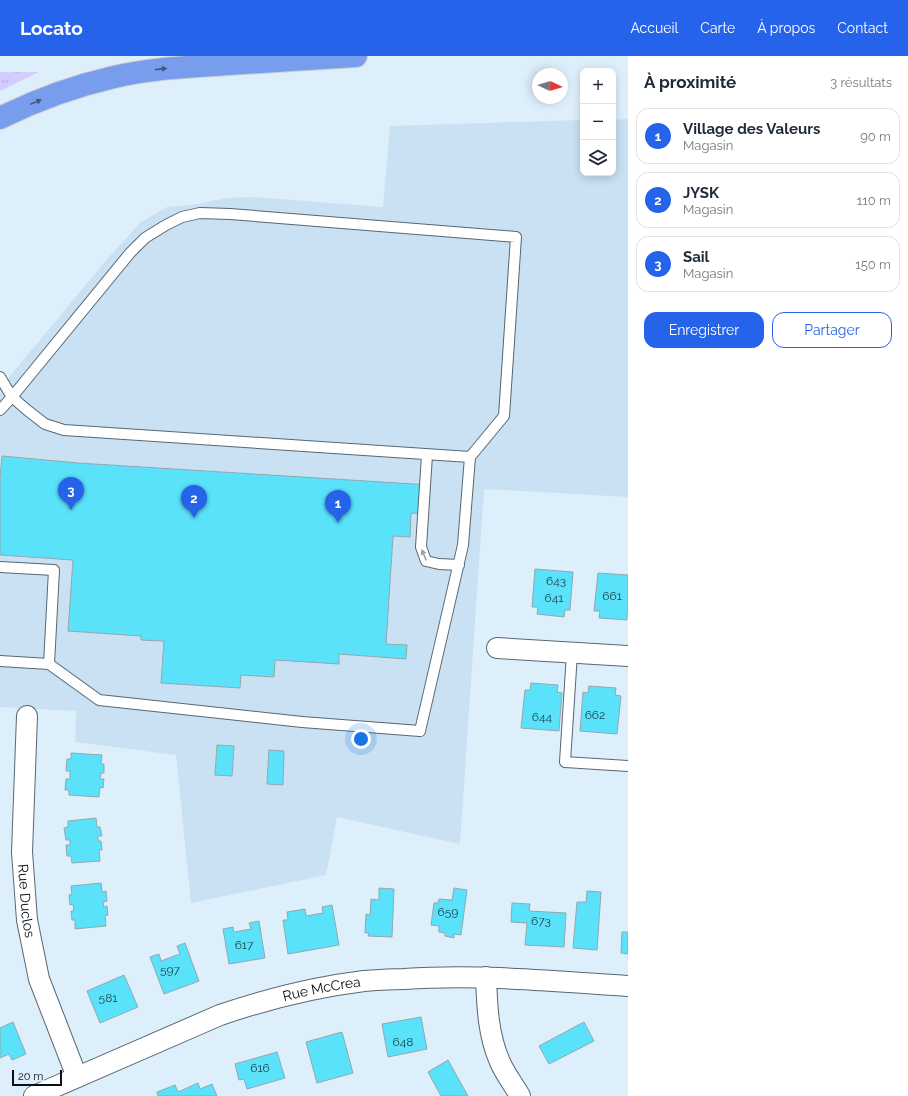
<!DOCTYPE html>
<html lang="fr">
<meta charset="utf-8">
<style>
body{margin:0;font-family:Raleway,sans-serif;background:#f6f6f7;color:#1f2937}
.controls{position:absolute;right:12px;top:12px;display:grid;overflow:hidden;border-radius:8px;box-shadow:0 2px 10px #0003}
.controls button{width:36px;height:36px;display:grid;place-items:center;padding:0;border:0;border-bottom:1px solid #e0e1e3;background:#fff;color:#1f2937;font:20px sans-serif}
.compass{position:absolute;left:532px;top:12px;width:36px;height:36px;border-radius:50%;background:#fff;box-shadow:0 2px 10px #0003;rotate:94deg}
.scale{position:absolute;left:12px;bottom:10px;width:50px;box-sizing:border-box;padding-left:4px;border:2px solid #090f13;border-top:0;font-size:11px;line-height:14px;white-space:nowrap;color:#090f13;-webkit-text-stroke:3px #deeffc;paint-order:stroke}
.you{position:absolute;left:361px;top:683px;width:14px;height:14px;margin:-10px;border:3px solid #fff;border-radius:50%;background:#1a73e8;box-shadow:0 0 0 6px #1a73e833}
.badge{display:grid;place-items:center;width:26px;height:26px;border-radius:50%;background:#2563eb;color:#fff;font-size:13px;font-weight:700}
.pin{position:absolute;translate:-50% -33px;filter:drop-shadow(0 1px 2px #0008)}
.pin::after{content:'';position:absolute;top:21px;width:14px;height:12px;background:inherit;clip-path:polygon(0 0,100% 0,50% 100%)}
.list{margin:0;padding:0;list-style:none}
h2{display:flex;justify-content:space-between;align-items:center;height:52px;margin:0;padding:0 16px;font-size:17px}
h2 small{font-size:13px;font-weight:400;color:#747a83}
.list li{display:grid;grid-template-columns:26px 1fr auto;gap:12px;align-items:center;box-sizing:border-box;height:56px;margin:0 8px 8px;padding:0 8px;border:1px solid #e0e1e3;border-radius:12px}
.list b{display:block;font-size:15px;white-space:nowrap}
.list p{margin:0;font-size:13px;white-space:nowrap;color:#747a83}
.list em{font-size:13px;font-style:normal;color:#747a83}
.actions{display:flex;gap:8px;padding:12px 16px}
.actions a{flex:1;padding:9px 0;border:1px solid #2563eb;border-radius:12px;text-align:center;font-size:14px;color:#2563eb}
.actions .main{background:#2563eb;color:#fff}
.icon{flex:none;width:22px;height:22px;fill:none;stroke:currentColor;stroke-width:2;stroke-linecap:round;stroke-linejoin:round}
.map{position:relative;flex:none;width:628px;height:1040px;overflow:hidden}
header{display:flex;align-items:center;gap:24px;box-sizing:border-box;height:56px;padding:0 20px;background:#2563eb;color:#fff}
header strong{font-size:19px}
nav{display:flex;gap:22px;margin-inline-start:auto;font-size:14px}
main{display:flex}
aside{flex:1;background:#fff}
.map>svg:first-child{display:block}
.built{fill:#c9e1f2}
.grass{fill:url(#grass-tufts)}
.building{fill:#5ae2fb;stroke:#93a8ad}
.lines{fill:none;stroke-linecap:round;stroke-linejoin:round}
.service-casing{stroke:#586771;stroke-width:12}
.minor-casing{stroke:#586771;stroke-width:22}
.motorway-casing{stroke:#cecfd0;stroke-width:24}
.service{stroke:#fff;stroke-width:10}
.minor{stroke:#fff;stroke-width:20}
.motorway{stroke:#779dec;stroke-width:22}
.oneway{fill:#405680}
.oneway2{fill:#9d9fa1}
.labels{text-anchor:middle;stroke-width:3;stroke-linejoin:round;paint-order:stroke}
.number-label{font-size:12px;fill:#1d444d}
.street-label{font-size:14px;fill:#090f13;stroke:#deeffc}
</style>
<header>
<strong>Locato</strong>
<nav><a>Accueil</a><a>Carte</a><a>À propos</a><a>Contact</a></nav>
</header>
<main>
<div class="map">
<svg width="628" height="1040" viewBox="0 0 628 1040">
<defs>
<pattern id="grass-tufts" width="24" height="20" patternUnits="userSpaceOnUse"><rect width="24" height="20" fill="#d2ccff"/><path d="M3 7l-1-3M5 7V3M7 7l1-3M15 17l-1-3M17 17v-4M19 17l1-3" fill="none" stroke="#b3aeda"/></pattern>
</defs>
<rect width="100%" height="100%" fill="#deeffc"/>
<!-- built -->
<path class="built" d="M628,63V441L484,433L460,788L337,761L326,819L191,847L176,699L75,686L76,655L0,651V332L108,202L141,166L167,151L199,148L225,142L254,141L383,151L390,70L583,64V117H613V64Z"/>
<!-- grass -->
<path class="grass" d="M0,16H39L0,35Z"/>
<!-- building -->
<path class="building" d="M2,400L78,407L430,429L428,458L411,457L410,481L393,480L386,588L407,589L406,603L339,598V608L275,604L274,621L241,619L240,632L161,627L164,585L141,584V580L68,575L73,504L0,499V423Z
M535,513L573,516L570,554H565L564,561L537,558L538,551H532Z
M598,517L628,519V557H627V564L599,562L600,555H594Z
M531,627L558,629L557,636L562,637L559,675L521,672L525,634H530Z
M589,630L616,632L615,639L621,640L617,678L580,675L583,636L588,637Z
M217,689L234,690L232,720L215,719Z
M269,694L284,695L283,729L267,728Z
M71,697L102,699L101,708H104V717H101L100,723H104L103,732L100,731L99,741L69,739V734H65L66,723H70V715H66L67,703H71Z
M96,762L97,771H100L102,780H98V785H101L102,794H99L100,805L72,807L71,800H67L66,789H70V784H66L64,772L68,771V765Z
M101,827L102,836L106,835L107,845L103,846L104,851L107,850L108,859L105,860L106,870L75,873V864H72L71,855H74L73,848L70,849L69,839L72,838L71,830Z
M379,832L394,833L392,881L368,880L369,877H365L366,858L370,859L371,843L379,844Z
M454,832L467,834L461,879L454,878V882L445,880V877L439,876V870L431,869L434,847H438L439,843L452,844Z
M587,835L601,836L597,894L573,892L577,846H586Z
M512,847L530,848L529,855L566,857L564,891L525,889L527,867L511,866Z
M332,849L339,889L288,898L283,864H288L287,856L305,853L306,860L323,857L322,851Z
M259,865L265,902L229,908L223,873L233,871L234,876L251,873L249,867Z
M622,876H628V898L621,897Z
M185,887L199,925L164,938L150,901L159,898L161,905L180,898L177,890Z
M124,919L138,951L100,967L87,935Z
M421,961L427,993L388,1001L382,968Z
M13,966L26,998L12,1004L9,998L0,1002V972Z
M584,966L594,985L549,1008L539,990Z
M342,976L353,1017L317,1027L306,986Z
M277,996L285,1022L247,1033L244,1023L239,1024L235,1008Z
M448,1004L468,1040H441L428,1016Z
M198,1027L200,1033L212,1028L217,1040H158L157,1036L175,1029L178,1036Z"/>
<g class="lines">
<!-- service casing -->
<g class="service-casing">
<path id="service" d="M0,321L12,341L27,354L45,368L64,374L470,401L504,360L516,181L230,158L200,157L182,161L166,169L145,182L130,197L12,341L0,354
M427,399L421,491L426,505L439,508L459,509
M0,511L54,514L49,608
M572,597L565,706L628,710
M0,605L49,608L99,644L302,666L420,675L463,489L470,401"/>
</g>
<!-- minor casing -->
<g class="minor-casing">
<g id="minor">
<path d="M497,592L628,600"/>
<path id="s1" d="M27,660L22,796L27,864L39,923L77,1021"/>
<path d="M486,921C487,950 488,979 500,1006C505,1018 514,1029 520,1040"/>
<path id="s2" d="M34,1040L220,959C267,943 315,931 364,925C377,924 391,923 404,923C479,918 553,925 628,930"/>
</g>
</g>
<!-- motorway casing -->
<g class="motorway-casing">
<path id="motorway" d="M0,62C36,44 75,30 114,21C152,12 190,11 229,8C271,5 314,3 356,0"/>
</g>
<!-- service -->
<use href="#service" class="service"/>
<!-- minor -->
<use href="#minor" class="minor"/>
<!-- motorway -->
<use href="#motorway" class="motorway"/>
</g>
<!-- one-way arrows -->
<defs><path id="oneway-solid" d="M-6-.8H1V-3.2L6.5 0L1 3.2V.8H-6Z"/></defs>
<g class="oneway">
<use href="#oneway-solid" transform="translate(161 13) rotate(-7)"/>
<use href="#oneway-solid" transform="translate(36 46) rotate(-22)"/>
</g>
<use class="oneway2" href="#oneway-solid" transform="translate(424 499) rotate(-113)"/>
<g class="labels">
<!-- number labels -->
<g class="number-label">
<text x="556" y="529">643</text>
<text x="612" y="544">661</text>
<text x="554" y="546">641</text>
<text x="595" y="663">662</text>
<text x="542" y="665">644</text>
<text x="448" y="860">659</text>
<text x="541" y="869">673</text>
<text x="244" y="893">617</text>
<text x="170" y="918">597</text>
<text x="108" y="946">581</text>
<text x="403" y="990">648</text>
<text x="260" y="1016">616</text>
</g>
<!-- street labels -->
<g class="street-label">
<text dy="5" stroke="none"><textPath href="#s1" startOffset="185">Rue Duclos</textPath></text>
<text dy="5" stroke="none"><textPath href="#s2" startOffset="308">Rue McCrea</textPath></text>
</g>
</g>
</svg>
<div class="controls">
<button>+</button>
<button>−</button>
<button><svg class="icon" aria-label="layers" viewBox="0 0 24 24"><path d="M12 4l9 5-9 5-9-5zM3 14l9 5 9-5"/></svg></button>
</div>
<svg class="compass" viewBox="-18 -18 36 36"><path d="M0-13l5 13h-10z" fill="#e53935"/><path d="M0 13l5-13h-10z" fill="#747a83"/></svg>
<div class="scale">20 m</div>
<div class="you"></div>
<div class="pin badge" style="left:338px;top:467px">1</div>
<div class="pin badge" style="left:194px;top:462px">2</div>
<div class="pin badge" style="left:71px;top:454px">3</div>
</div>
<aside>
<h2>À proximité<small>3 résultats</small></h2>
<ul class="list">
<li><span class="badge">1</span><div><b>Village des Valeurs</b><p>Magasin</p></div><em>90 m</em></li>
<li><span class="badge">2</span><div><b>JYSK</b><p>Magasin</p></div><em>110 m</em></li>
<li><span class="badge">3</span><div><b>Sail</b><p>Magasin</p></div><em>150 m</em></li>
</ul>
<div class="actions"><a class="main">Enregistrer</a><a>Partager</a></div>
</aside>
</main>
